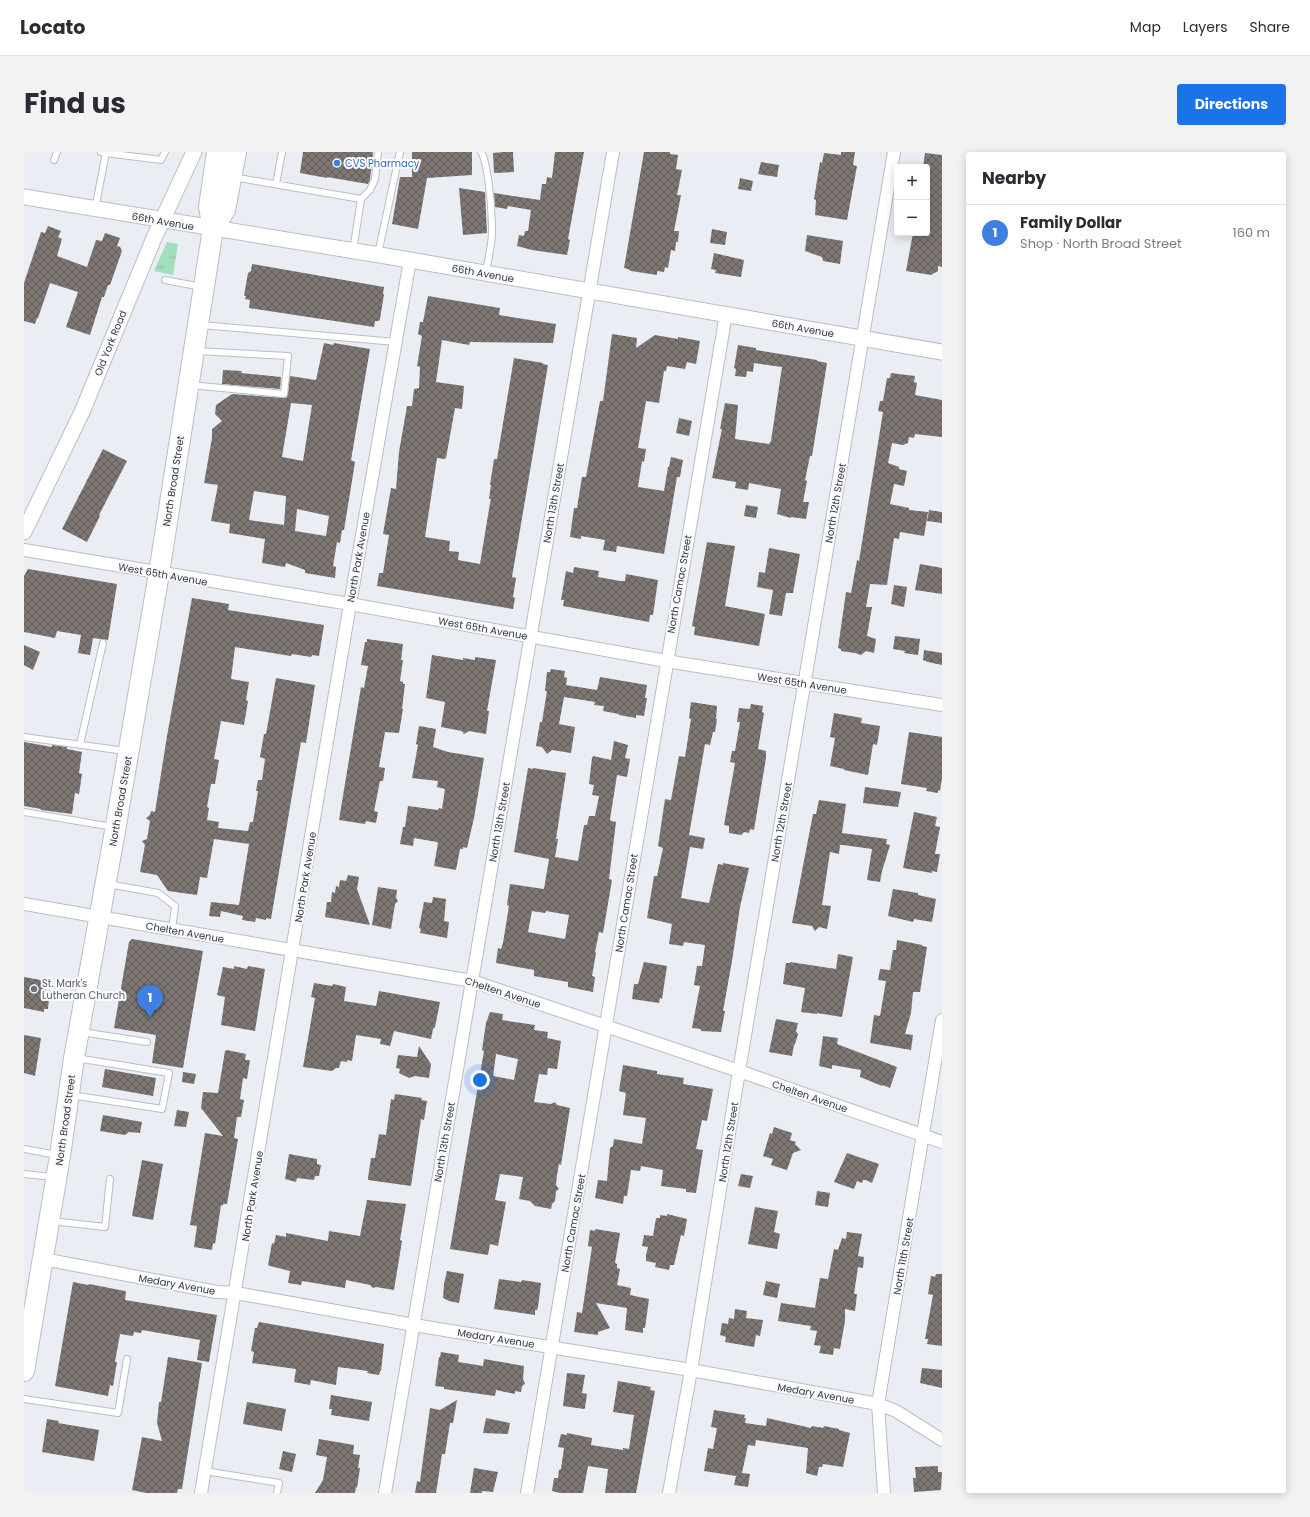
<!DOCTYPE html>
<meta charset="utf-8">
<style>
body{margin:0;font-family:Poppins,sans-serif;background:#f2f2f3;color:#2b2b33}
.controls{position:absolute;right:12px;top:12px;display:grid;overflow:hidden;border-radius:4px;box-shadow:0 2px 10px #0003}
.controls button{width:36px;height:36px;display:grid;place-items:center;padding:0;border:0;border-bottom:1px solid #e1e1e2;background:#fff;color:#2b2b33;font:20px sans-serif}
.you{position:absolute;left:456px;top:928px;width:14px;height:14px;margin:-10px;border:3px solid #fff;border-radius:50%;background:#1a73e8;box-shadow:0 0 0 6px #1a73e833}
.badge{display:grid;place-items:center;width:26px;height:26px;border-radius:50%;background:#1a73e8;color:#fff;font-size:13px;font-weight:700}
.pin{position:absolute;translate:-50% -33px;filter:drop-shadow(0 1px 2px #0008)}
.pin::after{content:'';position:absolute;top:21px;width:14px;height:12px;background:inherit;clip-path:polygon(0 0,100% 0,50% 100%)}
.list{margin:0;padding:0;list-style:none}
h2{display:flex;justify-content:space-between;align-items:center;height:52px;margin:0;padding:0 16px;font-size:17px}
h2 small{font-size:13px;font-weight:400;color:#7c7c81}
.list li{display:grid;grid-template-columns:26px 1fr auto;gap:12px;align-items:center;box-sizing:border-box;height:56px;padding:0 16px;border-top:1px solid #e1e1e2}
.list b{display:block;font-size:15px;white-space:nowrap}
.list p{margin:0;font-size:13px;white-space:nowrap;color:#7c7c81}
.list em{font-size:13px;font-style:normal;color:#7c7c81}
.map{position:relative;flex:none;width:918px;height:1341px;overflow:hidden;border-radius:4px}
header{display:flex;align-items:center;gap:24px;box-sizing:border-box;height:56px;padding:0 20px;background:#fff;border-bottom:1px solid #e1e1e2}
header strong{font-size:19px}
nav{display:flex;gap:22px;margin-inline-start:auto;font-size:14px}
.intro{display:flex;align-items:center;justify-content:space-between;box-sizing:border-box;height:96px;padding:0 24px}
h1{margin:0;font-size:28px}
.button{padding:10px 18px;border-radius:4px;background:#1a73e8;color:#fff;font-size:14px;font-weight:700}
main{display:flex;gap:24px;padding:0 24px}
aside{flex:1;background:#fff;border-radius:4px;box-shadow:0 2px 10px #0003}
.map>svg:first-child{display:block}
.grass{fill:url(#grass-tufts)}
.building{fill:url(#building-cross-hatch);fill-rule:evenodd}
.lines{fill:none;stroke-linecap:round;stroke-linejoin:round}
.service-casing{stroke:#bbbdc4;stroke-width:8}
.minor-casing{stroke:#bbbdc4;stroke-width:14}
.tertiary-casing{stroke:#bbbdc4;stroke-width:17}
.primary-casing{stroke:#bbbdc4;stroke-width:22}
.service{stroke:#fff;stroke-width:6}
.minor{stroke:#fff;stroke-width:12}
.tertiary{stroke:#fff;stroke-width:15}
.primary{stroke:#fff;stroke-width:20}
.shop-dot{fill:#3f7fe0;stroke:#fafbfe;stroke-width:1.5}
.worship-dot{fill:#6b7280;stroke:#fafbfe;stroke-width:1.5}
.labels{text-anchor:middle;stroke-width:4;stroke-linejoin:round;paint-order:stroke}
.shop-label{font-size:10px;fill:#366cbe;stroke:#fafbfe;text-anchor:start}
.street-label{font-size:10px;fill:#353639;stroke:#fafbfe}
.worship-label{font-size:10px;fill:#5b616d;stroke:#fafbfe;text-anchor:start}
</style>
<header>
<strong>Locato</strong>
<nav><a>Map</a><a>Layers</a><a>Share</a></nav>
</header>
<div class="intro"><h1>Find us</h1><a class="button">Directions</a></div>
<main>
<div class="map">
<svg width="918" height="1341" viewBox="0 0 918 1341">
<defs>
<pattern id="grass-tufts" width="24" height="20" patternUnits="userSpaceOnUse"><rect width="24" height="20" fill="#a1dfbd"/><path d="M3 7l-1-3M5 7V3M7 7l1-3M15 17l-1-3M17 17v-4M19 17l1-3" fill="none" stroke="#8bc0a3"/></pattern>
<pattern id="building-cross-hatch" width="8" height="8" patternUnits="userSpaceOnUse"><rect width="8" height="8" fill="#7d7672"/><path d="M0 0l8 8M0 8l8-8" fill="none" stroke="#625c5a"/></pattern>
</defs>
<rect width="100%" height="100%" fill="#ebedf5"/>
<!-- grass -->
<path class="grass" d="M143,90L154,92L149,123L130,119Z"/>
<!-- building -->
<path class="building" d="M279,0H349L346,28L344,32L303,25V26L276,21Z
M388,0H448V23L403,26L394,77L368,72L376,25H388Z
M480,0H489L490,20L470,21L469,1Z
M531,0H560L544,87L546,88L543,103L508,98L493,94L495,83L500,84L501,79H504L507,58L484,54L483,57L471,55L470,41L516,48L518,32H522L523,25L528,26Z
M620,0H646V2L654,3L652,17L658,18L653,43H657L650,79H655L654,90H652L651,99L647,98L644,116L641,115L640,120L633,119V123L607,119L604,117L600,116Z
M817,0H831L829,13L833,14L823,68L791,63L792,48L790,47L796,10L798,11L800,1L817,3Z
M901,1L918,3V115L914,114V119L907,123L882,119L889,81H903V15H899Z
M737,10L755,13L753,25L734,22Z
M716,26L729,29L727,39L714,37Z
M435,36L461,40L463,81L439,83Z
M24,74L37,79L34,85L38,87L33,104L63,115L72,88L78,89L81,81L96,86L93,94L96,95L98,99L86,133H84L80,145H78L66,183L42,175L54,140L26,131L14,166H13L11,172L0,169V131L17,80L21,81Z
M688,77L703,80L701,93L686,91Z
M783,83L819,89L816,112L799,109L798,105L781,99Z
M690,101L720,108L717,125L691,121L692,118L687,117Z
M228,112L360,135L359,142H360L356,167L355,169H351L350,175L225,156L226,148L221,147L222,144H220L224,121L227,119Z
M404,144L476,156L475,163L532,172L529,191L446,190L445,193L418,188L412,230L440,234L438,257L431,256L422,306L420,307L413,306L401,385L426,389L425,399L435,400L434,408L456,412L466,351L467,347H465L467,333H466L470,307H473L490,206L519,211V212L524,213L488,425L492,426L489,445L491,446L489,457L353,434L355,421H359L365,383L359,382L367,336L372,337L375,300L383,254H388L390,237L395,236L396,215L393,214L398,184L394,182L396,170H399Z
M588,182L613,186L612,196L631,183L654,187V185L676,189L672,212L663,210L661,217L643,214L642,219H640L635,251L622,249L614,296L622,297L620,310L618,309L614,335L640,339L644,315H645L647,305L659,308L656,325H653L640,402L593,394L592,400L579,398L581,388L557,384V387L546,385L550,356H553L558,325H562L576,249H579Z
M300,191L309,193L310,191L346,197L327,308L331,310L327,335L320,378H318L316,391L313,390L309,414L312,415L311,426L281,421V418L262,411L261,415L238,411L241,387L205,381L206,372L187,369L194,333L180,331L188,286V277L198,269L191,262L192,253L208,242L262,246L264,242L266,224L292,228ZM267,251L288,253L279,309L258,305ZM230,339L262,344L260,373L225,368ZM273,357L305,364L302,384L271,379Z
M714,193L732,196V198L793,208V209L803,211L788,304H786L781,328L783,329L779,350H785L782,367L767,365V366L753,362L757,337L725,331L724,338L711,336L712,330L688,326L698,277H696L701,251L714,253L711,287L745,292L747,289L758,215L730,211L729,220L723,219L722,225L711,224L712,217L710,216Z
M199,218L218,219L217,221L257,225L256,237L198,232Z
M867,221L891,224L890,230L893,231L891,243L918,248V285L891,282L890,286L885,285L884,291L879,293L868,291L864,311L875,315V317L883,319L880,334L870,332L866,352L885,356V358L904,360L900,384L876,380L875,387L870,386L863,433L846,432L842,455H848L843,484L852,487L850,501L842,499L837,503L831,501L817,499V497L814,496L822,440L827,441L833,408L835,409L859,260L854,259L856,249H859L863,226H866Z
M655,266L668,269L665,284L652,281Z
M79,297L103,309L75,363L76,364L63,390L38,377Z
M722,353L734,355L732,366L720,364Z
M905,358L918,360V371L903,369Z
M683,390L711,394L701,454L741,462L735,494L670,483L671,475L668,474Z
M745,396L776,402L769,441H762L758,464L745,462L749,438L733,435L735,420L741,421Z
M896,412L918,416V442L891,438Z
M550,415L575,419L574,425L596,429H601L602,422L634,428L629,463H626L625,470L539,454L540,448H537L542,419L549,421Z
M4,417L93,432L84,488L69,486L66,503L54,501L57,483L33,479L31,486L0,480V424Z
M870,433L883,435L880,455L867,452Z
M168,446L205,452L204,458L300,473L295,504L288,503L287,505L268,502L267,504L211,495L207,527L225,530L222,548L224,549L220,573L197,569L190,607L195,608L191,632H187L183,655L185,656L183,668L195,670L194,676L224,679L226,670H229L234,639H232L234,628H238L241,607L236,605L240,582H242L252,526L291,533L282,591L277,590L247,767L242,766V768L232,766L231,770L218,768L219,764L197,759L196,765L185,764L187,750L215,753L225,692L190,687L183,726L176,725L173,743L144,739L133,723L116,720L121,693L118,689L123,687L126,669L122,666L126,663L127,659L131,660L143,584Z
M871,484L896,487L894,503L880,501L881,499L869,497Z
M343,487L379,492L377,508H379L376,529L379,530V532H381L378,557H379L375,581L361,580L355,615L361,616L359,629H356L350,659L354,660L352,671L342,669L341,672L315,668L337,535L340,536L344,514L337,513L341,490H343Z
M0,493L16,500L9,518L0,513Z
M900,498L918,501V513L904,510L899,508Z
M408,503L439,508V506L451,508V505L472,508L463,559H465L462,582L445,579L440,582L438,579L417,575L421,550L402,546Z
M527,517L541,519L540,525L543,526L542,533L573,538L576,525L623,533L621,546H623L620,564L612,563V566L595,563V562L579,559L580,554L570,553L571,550L540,545L535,572L551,575L547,601L528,598L523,602L518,595L512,594L516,570H518L523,539H521L523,520H526Z
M667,550L693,554L692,567H693L691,580H689L686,593L681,592L665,683L681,686L679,697L666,695L657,746L685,751L694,712L699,713V711L725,716L716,755L708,809L699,859H701L697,880L677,879V877L668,876L676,834L670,833L673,814H678L681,793L660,790L659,794L645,792L648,772L623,766L630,724H633L639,696L634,694L641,647L647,648L655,604L661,605L667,567L665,566Z
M727,552L739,554L738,560L740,561L734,597L742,599V606L730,678L726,677L725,681L720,680L717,683L705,681V674L700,673L711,611L706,610L708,599H711L716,570H713L715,556L726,557Z
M810,561L838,566L837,571L856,574L853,593L849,592L844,623L820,618V617L806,614L811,586L806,585Z
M395,574L412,577L409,595L424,600L460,606L450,666L443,696L439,695V697H436L432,718L410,714L414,691L413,690L390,686L389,694L376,692L379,675H381L384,654L414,658L415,656L418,657L421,637L413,635L414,629L388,626L394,593L392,592Z
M885,580L918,585V626L916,639L914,638V641L902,639L903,636L877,632Z
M590,589L604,593L601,606L606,607L603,625L593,623L586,667L587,669L592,670L585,727L588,728L579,781L575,780L571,800L572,801L568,824L571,825L569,840L544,835V830L510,824V818L472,811L474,796L477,797L479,791L485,754L483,753L486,732L520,737L525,707L490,700L504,616L509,617V616L542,621L532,687H534L531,705L554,709L560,673H563L565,664H571L575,644L568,643L570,633L565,632L568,606L569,604L587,608ZM508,759L521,761L522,759L545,763L541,787L504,780Z
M0,590L28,595V593L43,595V597L58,600L55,621L58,622L55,642L51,641L48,662L17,658V657L0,654Z
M841,635L877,640L874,655L839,651Z
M795,648L822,652L818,681L863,687L862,692L866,693L858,719L856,730L843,728L848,697L819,693H816L815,702L806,700L798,753L807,754L803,777L795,775L791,779L788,774L768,771L789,662H792Z
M890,660L913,665L911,674L916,675L911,702H916L913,720L908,719V721L879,716Z
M324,723L335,725L333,737L346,773L301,765L303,750H307L308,740L311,741L312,734L315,735L316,728L322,729Z
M354,735L373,738L372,746L374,749L371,752L367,777L348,773Z
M869,737L894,741V743L912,747L908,770L890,767L889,770L864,764Z
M409,745L422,747L420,769L425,770L423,786L396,781L397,777L395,776L400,750L408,751Z
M108,787L179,799L159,916L128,911L132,883L90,876L105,790Z
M873,788L898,793V794L903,795L896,840H889L887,861L881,882L889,883L887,898L846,891L850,863L856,864L862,829L854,828L856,817L866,818L869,798H872Z
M814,802L829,805L818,865L793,861V862L777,860L781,836L759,832L762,811H766V810L812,817Z
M620,810L643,814L638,847L636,846L635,851L608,847L610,832H614Z
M210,814L223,817L224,814L241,817L231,879L197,873L201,845L193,843L199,815L210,817Z
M0,825L22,829V836L20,846L25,847L24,857H20V860L0,856Z
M290,831L308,834L309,832L322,835L320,849L352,854L355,839L416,850L411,875L409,877L407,887L370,879L366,894L356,892L357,887L332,883L328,909L323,908V910L317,909L315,916H312L308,919L279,915L291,846L287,845Z
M466,860L479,862L478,868L511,873L510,878L524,880L523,886L537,889L533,917L524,916L523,923L515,922L510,950L527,952L531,950L533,953L546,956L537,1013L535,1012L533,1023L532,1033L535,1037L532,1039L531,1049L528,1052L527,1057L511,1054L506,1049L495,1047L499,1025L476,1022L471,1048L482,1050L474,1094L466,1092L464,1103L426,1097L460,899L458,898L462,871ZM472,902L494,907L490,928L469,924Z
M752,867L774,871L772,879L774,882L771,892L770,893L768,904L745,900Z
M0,883L17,886L11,924L0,921Z
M799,884L814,886L813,892L873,915L866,936L859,933L858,934L836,925L837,918L808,913V917L795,914Z
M395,894L407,912L405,926L391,924L385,926L375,921L376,917L372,916L374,903L393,905Z
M203,898L222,902L221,908H226L223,927L219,926L216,947L220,948L217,965H213L210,986L214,987L203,1052H199V1054L197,1053L191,1092L189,1091L188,1098L170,1095L173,1074L166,1073L181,981L199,984L177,956L179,940L194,941L201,899Z
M599,913L633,919V922L660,926L659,932L689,937L683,969L678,968L672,997L679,998L672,1041L662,1040V1037L637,1034L639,1018L617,1014L616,1019L607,1018L603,1044H600L599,1052L571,1046L574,1028L583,1029L586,996L589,994L590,987L618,992L622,966L599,963L602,941L595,939Z
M81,917L132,926L129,944L78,935Z
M159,920L172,922L170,932L158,930Z
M371,942L398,946L397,948L403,949L400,968L397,967L387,1034L344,1028V1026L347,1006H351L355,982L362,983L367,947L370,948Z
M153,958L165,960L162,975L150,974Z
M79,963L118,970L116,981L105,980L101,983L76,979Z
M750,975L768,981L766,988L772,990L771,992L777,998L769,1001L763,1018L747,1013L749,1007L739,1004L746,981L748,982Z
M823,1001L855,1012L848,1031L842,1028H839L838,1031L833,1029L830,1037L810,1030Z
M265,1002L293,1007V1012L297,1013L295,1024H291L290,1028L273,1026L272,1030L261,1027Z
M118,1008L139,1012L129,1068L108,1064Z
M717,1022L729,1024L726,1036L714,1034Z
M793,1039L806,1041L804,1055L791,1053Z
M343,1048L382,1052L376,1088L378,1089L370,1138L352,1135L349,1136L346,1133L322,1128L321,1136L278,1129L277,1133L264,1131L266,1119L246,1114L244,1113L248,1091L250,1092L252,1083L262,1085V1081L304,1089L305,1079L336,1084Z
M731,1055L754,1059L750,1080L756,1082L753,1097L724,1092Z
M643,1062L663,1067L660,1084L657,1083L650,1113H646L645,1118L631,1115L632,1111L622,1109V1103L624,1095L618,1094L620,1083L629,1084L632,1066H636V1063L643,1064Z
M571,1077L596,1081L591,1111L593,1112V1116L596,1117L593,1133L607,1136L606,1143L625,1147L621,1176H619V1181L601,1178L603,1156L572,1151L586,1176L574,1180V1183L550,1180L553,1160L558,1161L568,1095L564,1094L566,1078L571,1079Z
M823,1080L838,1082L834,1104L840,1105L839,1116L834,1115L830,1142H833L831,1159L821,1157V1169L816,1197L810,1196L809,1203L795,1201L797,1194L790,1193L793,1179L786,1178L787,1174L754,1169L757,1151L791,1156L796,1126L804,1127L810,1097L814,1098L818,1086L822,1087Z
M423,1119L440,1122L435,1151L425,1149L419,1146L420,1132Z
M912,1122H918V1194L903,1192L904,1187H901L909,1143L904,1142L907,1124L911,1125Z
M475,1127L497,1130L498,1128L517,1131L514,1155L513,1158H511V1163L470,1157Z
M742,1129L756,1132L753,1146L739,1143Z
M49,1130L64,1133L65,1132L101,1139L102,1140L101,1148L193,1163L185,1210L173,1208L176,1188L118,1178L117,1181L110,1180L109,1184L96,1182L91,1210H93L89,1234L86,1233L84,1244L31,1234Z
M711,1157L723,1159L722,1166L739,1168L736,1184L732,1183L730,1195L701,1190L702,1185L696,1183L698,1171L704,1172L705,1166L710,1167Z
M235,1170L360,1192L357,1219H356L355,1223L343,1221L344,1219L314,1215L312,1233L287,1228L286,1233L270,1230L272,1217L228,1211L230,1200L227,1199L231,1176H233Z
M417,1200L435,1203L434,1210L459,1214L460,1207L500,1214L499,1227L501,1232L498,1234L497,1240L491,1239V1242L472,1238L471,1244L420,1237V1235L411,1234L415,1205H416Z
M144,1205L178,1211L158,1337H154L153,1341H122L108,1338L118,1285L138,1289L133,1271L135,1250H137Z
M898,1216L918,1218V1236L896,1231Z
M543,1221L561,1223L558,1241L563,1242L561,1256L560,1257L539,1254Z
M594,1229L627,1235L626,1238L631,1239L612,1341H581L584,1317L564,1314L559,1341H536L528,1339L530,1326H534L535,1318L537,1317L540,1296L534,1295L537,1282L543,1283V1281L568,1286L567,1293L599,1298V1296L605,1297L610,1263L589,1260Z
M307,1243L348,1250L345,1269L307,1263L308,1257H305Z
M433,1248L429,1271H426L421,1302H418L412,1341H391L393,1329L396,1330L406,1256L416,1258Z
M223,1250L262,1257L258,1279L219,1272Z
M690,1258L721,1263L720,1266H722L721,1271L742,1274L743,1266L787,1276L788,1274L799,1276L800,1274L815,1277V1278L826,1281L819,1315L799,1312L798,1315H795L793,1324L782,1321L784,1296L732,1288L731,1294L724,1293L718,1321L726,1322L724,1335L710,1333L712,1324L680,1319L684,1296L689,1297L693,1276L687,1275Z
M462,1266L486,1271L484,1282L459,1281Z
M23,1267L35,1269L34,1271L75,1278L70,1309L18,1300Z
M295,1287L330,1293L329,1302L336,1303L334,1316H336L333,1336L332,1335L331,1341H291L299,1328L303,1305L292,1303Z
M259,1299L272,1302L268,1320L255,1317Z
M914,1314V1320H918L917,1338L890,1340L889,1326H892L891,1315Z
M450,1316L474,1320L469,1340L458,1339V1341H446Z"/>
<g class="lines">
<!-- service casing -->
<g class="service-casing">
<path id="service" d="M457,0C465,13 468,63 468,80C468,93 464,107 462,120
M82,1L137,8L141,0
M30,8L33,0
M209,25L337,47L329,99
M252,32L258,0
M337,47L346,38L351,27L354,0
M71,57L82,1L77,0
M354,102L376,0
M141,128L178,135
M177,173L372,190
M166,233L260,242L264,204L173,199
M0,585L101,599
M56,592L79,491
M0,660L89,675
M84,732L134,741L151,754L148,778
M57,880L123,890
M47,943L138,957L145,921L52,906
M0,997L33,1003
M0,1022L29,1025
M27,1069L81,1075L86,1027
M0,1247L94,1261L103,1207
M181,1319L255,1331L253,1341"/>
</g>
<!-- minor casing -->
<g class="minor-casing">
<path id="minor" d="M0,398L326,452L642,509L918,553
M0,752L448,829L715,919L918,990
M19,1107L193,1140L212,1141L390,1173L667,1218L854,1252L872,1259L918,1288
M177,1341L326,452L386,108
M361,1341L589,0
M503,1341C571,948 633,554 702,162
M645,1341L667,1218L715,919L870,0
M860,1341L854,1252L918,868"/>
</g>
<!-- tertiary casing -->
<g class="tertiary-casing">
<path id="tertiary" d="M0,45L386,108L918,200
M0,380L58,260L130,86L170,0"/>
</g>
<!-- primary casing -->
<g class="primary-casing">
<path id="primary" d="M189,77L201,58L212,0
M0,1219L36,1004L50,906L91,679L135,421L189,77L185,55L193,0"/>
</g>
<!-- service -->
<use href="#service" class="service"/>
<!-- minor -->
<use href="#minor" class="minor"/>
<!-- tertiary -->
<use href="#tertiary" class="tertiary"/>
<!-- primary -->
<use href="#primary" class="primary"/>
</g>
<!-- markers -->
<circle class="shop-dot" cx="313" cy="11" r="4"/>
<circle class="worship-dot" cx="10" cy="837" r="4"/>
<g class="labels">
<!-- shop labels -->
<g class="shop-label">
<text x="321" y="15">CVS Pharmacy</text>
</g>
<!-- street labels -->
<g class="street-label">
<text transform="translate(139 69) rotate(10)" y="4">66th Avenue</text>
<text transform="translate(459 121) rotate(10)" y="4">66th Avenue</text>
<text transform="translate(779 176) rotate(10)" y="4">66th Avenue</text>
<text transform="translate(86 191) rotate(-68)" y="4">Old York Road</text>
<text transform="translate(149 329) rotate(-81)" y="4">North Broad Street</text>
<text transform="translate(529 351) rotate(-80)" y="4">North 13th Street</text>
<text transform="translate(811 351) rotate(-80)" y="4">North 12th Street</text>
<text transform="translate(334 405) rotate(-80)" y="4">North Park Avenue</text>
<text transform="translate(139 422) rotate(10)" y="4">West 65th Avenue</text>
<text transform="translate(655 432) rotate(-80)" y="4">North Camac Street</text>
<text transform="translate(459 476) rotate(10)" y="4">West 65th Avenue</text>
<text transform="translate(778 531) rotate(9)" y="4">West 65th Avenue</text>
<text transform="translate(96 649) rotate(-80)" y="4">North Broad Street</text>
<text transform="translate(475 670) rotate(-80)" y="4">North 13th Street</text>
<text transform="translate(757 670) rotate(-80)" y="4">North 12th Street</text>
<text transform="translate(281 725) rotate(-81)" y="4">North Park Avenue</text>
<text transform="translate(602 751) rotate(-81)" y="4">North Camac Street</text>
<text transform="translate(161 780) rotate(10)" y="4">Chelten Avenue</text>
<text transform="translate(479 840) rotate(18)" y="4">Chelten Avenue</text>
<text transform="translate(786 944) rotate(19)" y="4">Chelten Avenue</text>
<text transform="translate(41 968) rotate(-82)" y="4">North Broad Street</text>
<text transform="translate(420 990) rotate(-80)" y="4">North 13th Street</text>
<text transform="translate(704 990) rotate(-81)" y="4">North 12th Street</text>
<text transform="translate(228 1044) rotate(-81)" y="4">North Park Avenue</text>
<text transform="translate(549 1071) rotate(-80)" y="4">North Camac Street</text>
<text transform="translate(879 1104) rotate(-80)" y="4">North 11th Street</text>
<text transform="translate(153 1132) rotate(10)" y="4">Medary Avenue</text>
<text transform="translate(472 1186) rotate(9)" y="4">Medary Avenue</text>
<text transform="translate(792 1241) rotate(10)" y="4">Medary Avenue</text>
</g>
<!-- worship labels -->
<g class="worship-label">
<text x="18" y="835">St. Mark's<tspan x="18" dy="12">Lutheran Church</tspan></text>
</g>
</g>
</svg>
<div class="controls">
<button>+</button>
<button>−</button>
</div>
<div class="you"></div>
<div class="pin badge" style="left:126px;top:866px;background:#3f7fe0">1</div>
</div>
<aside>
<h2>Nearby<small></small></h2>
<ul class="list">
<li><span class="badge" style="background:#3f7fe0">1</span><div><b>Family Dollar</b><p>Shop · North Broad Street</p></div><em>160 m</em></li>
</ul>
</aside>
</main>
